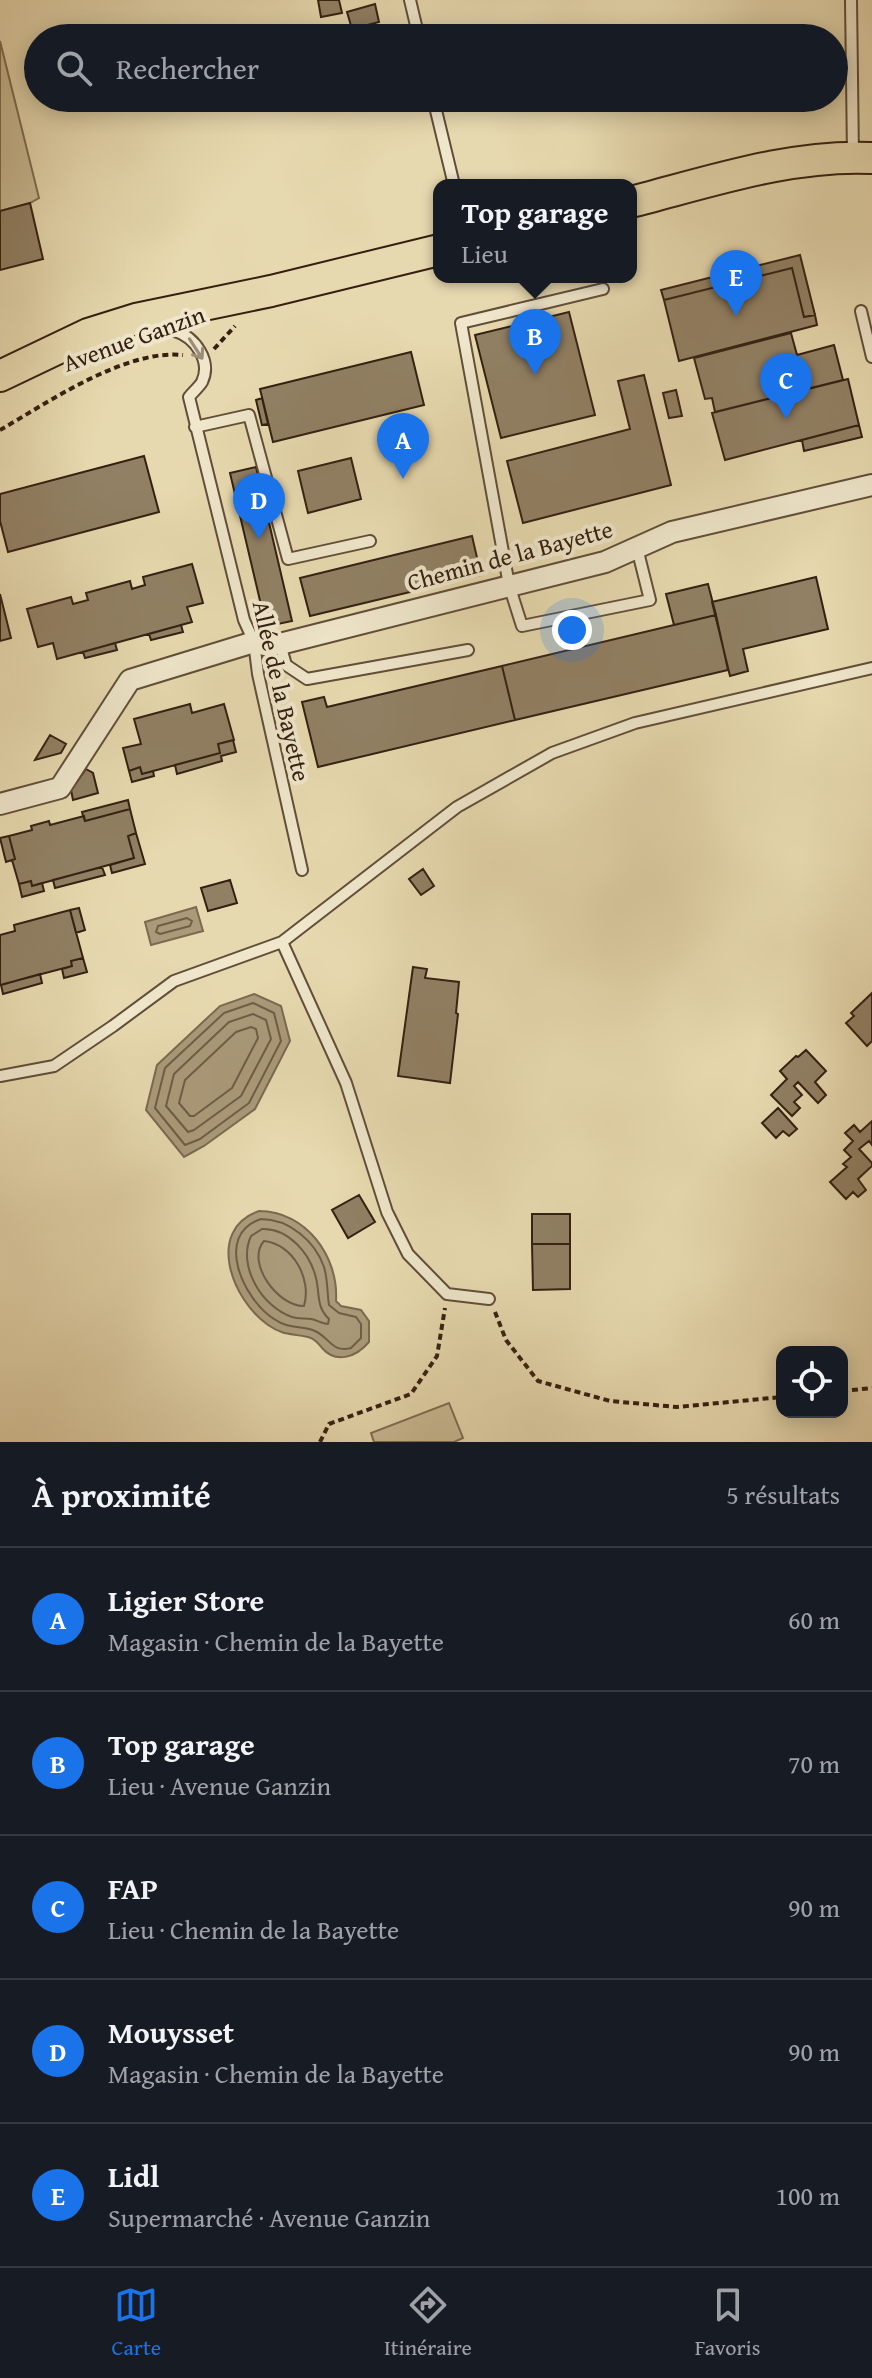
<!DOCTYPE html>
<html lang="fr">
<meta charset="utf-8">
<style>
body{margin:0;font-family:"Gentium Book Plus",serif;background:#242831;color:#f1f3f6}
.controls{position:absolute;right:24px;bottom:24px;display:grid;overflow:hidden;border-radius:16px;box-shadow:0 4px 20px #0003}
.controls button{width:72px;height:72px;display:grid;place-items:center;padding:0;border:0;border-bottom:2px solid #363941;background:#171b24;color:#f1f3f6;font:40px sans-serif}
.you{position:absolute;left:572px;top:630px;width:28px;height:28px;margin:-20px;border:6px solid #fff;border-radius:50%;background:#1a73e8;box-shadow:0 0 0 12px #1a73e833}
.badge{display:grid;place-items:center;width:52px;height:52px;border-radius:50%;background:#1a73e8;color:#fff;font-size:26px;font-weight:700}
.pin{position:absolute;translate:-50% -66px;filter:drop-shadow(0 2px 4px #0008)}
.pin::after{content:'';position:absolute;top:42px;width:28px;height:24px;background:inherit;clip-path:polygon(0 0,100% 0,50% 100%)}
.popup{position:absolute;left:433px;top:179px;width:204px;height:104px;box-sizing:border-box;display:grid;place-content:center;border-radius:16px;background:#171b24;filter:drop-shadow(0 2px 6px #0005);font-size:26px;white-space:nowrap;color:#9ea1a6}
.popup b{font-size:30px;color:#f1f3f6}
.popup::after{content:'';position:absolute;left:50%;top:100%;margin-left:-16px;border:16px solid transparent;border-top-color:#171b24}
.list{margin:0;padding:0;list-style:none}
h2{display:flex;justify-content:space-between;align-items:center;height:104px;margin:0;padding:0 32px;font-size:34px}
h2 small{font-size:26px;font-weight:400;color:#9ea1a6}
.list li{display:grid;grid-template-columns:52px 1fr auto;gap:24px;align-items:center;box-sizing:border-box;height:144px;padding:0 32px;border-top:2px solid #363941}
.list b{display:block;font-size:30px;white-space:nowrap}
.list p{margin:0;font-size:26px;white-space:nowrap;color:#9ea1a6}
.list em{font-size:26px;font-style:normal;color:#9ea1a6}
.icon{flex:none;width:44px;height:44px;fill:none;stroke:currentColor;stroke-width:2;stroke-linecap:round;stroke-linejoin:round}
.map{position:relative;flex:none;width:872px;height:1442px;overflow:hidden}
.search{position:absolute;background:#171b24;box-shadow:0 4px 20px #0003;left:24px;right:24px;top:24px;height:88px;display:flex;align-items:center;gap:20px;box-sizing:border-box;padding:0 28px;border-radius:44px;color:#9ea1a6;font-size:30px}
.sheet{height:824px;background:#171b24}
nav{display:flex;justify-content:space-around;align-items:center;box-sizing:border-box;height:112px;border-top:2px solid #363941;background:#171b24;font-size:22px;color:#9ea1a6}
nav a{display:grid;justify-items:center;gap:4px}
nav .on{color:#1a73e8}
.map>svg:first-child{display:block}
.green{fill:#c9ba94;stroke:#7e6d53;stroke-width:2}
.water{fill:#aa9a7a;stroke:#7b6950;stroke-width:2}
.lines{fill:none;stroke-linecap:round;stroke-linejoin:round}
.shore{stroke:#6f5d46;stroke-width:2}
.building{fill:#918064;stroke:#342012;stroke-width:2}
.lane-casing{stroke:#614e39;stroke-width:14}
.street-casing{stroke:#614e39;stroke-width:24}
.primary-casing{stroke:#342012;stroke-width:34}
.path{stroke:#342012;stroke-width:4;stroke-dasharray:6 4;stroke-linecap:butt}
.lane{stroke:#efe6cb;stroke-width:10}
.street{stroke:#efe6cb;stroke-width:20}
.primary{stroke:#e7d9af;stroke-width:30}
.oneway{stroke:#9b8d78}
.labels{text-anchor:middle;stroke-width:8;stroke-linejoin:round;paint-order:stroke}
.street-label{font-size:24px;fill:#342012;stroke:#efe6cb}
</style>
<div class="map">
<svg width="872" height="1442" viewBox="0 0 872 1442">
<rect width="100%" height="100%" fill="#e7d9af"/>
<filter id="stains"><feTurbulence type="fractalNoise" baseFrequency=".0025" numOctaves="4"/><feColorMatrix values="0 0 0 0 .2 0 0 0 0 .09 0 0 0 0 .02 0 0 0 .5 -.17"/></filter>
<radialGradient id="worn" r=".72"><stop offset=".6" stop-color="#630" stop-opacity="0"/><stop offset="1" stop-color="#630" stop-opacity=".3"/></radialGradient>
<!-- green -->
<path class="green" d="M0,41L39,198L30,203L0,211Z
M449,1403L463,1438L454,1442H374L371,1433Z"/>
<!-- water -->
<path class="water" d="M196,907L203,931L151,945L145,922Z
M254,994L281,1006L290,1041L255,1109L204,1146L184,1157L146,1110L157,1065L220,1006Z
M259,1211C306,1211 339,1257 336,1301L341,1306L361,1310L369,1321V1342C357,1356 337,1365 322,1348C318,1343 315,1339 308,1337C291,1333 284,1336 268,1325C232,1300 205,1230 259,1211Z"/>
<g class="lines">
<!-- shore -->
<path class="shore" d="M187,918L192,921L190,926L160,934L156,932L158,926Z
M253,1003L274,1013L281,1041L249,1103L200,1139L185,1145L155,1108L165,1068L224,1013Z
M253,1014L266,1020L271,1039L241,1096L194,1130L188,1132L166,1106L174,1074L229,1022Z
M251,1027L256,1029L258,1038L232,1088L194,1116H190L179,1103L185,1080L236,1032Z
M261,1219C289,1219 315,1241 324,1267C328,1280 327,1293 329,1305L339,1313L356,1317L361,1324V1338L351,1348C332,1353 330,1338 315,1331C301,1325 290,1330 274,1319C244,1300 213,1235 261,1219Z
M262,1229C288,1228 310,1253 316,1278C320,1294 316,1307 329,1319L328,1324C322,1324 317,1320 311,1319C304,1318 298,1319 292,1317C262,1307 237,1266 251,1236Z
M264,1241C293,1244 312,1279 304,1306C279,1307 245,1263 264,1241Z"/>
</g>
<!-- building -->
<path class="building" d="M318,0H339L342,13L321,17Z
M375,4L379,22L352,29L347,12Z
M30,203L43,259L0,270V211Z
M800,255L815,315L804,317L792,268L664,300L661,290Z
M792,268L804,317L815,315L817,325L679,361L664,300Z
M569,312L595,415L501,438L475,335Z
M791,333L797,355L834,345L843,380L715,412L712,398L705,399L694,358Z
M411,352L424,405L273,442L260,389Z
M644,375L671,485L523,523L507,461L630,429L618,381Z
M848,379L859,425L725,460L712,413Z
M676,390L682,416L669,418L663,393Z
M262,398L268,424L262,425L256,400Z
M859,425L862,437L804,451L802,440Z
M144,456L159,512L8,552L0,521V494Z
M351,458L361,499L308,513L298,471Z
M256,467L292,621L278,624L261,605L230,473Z
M472,536L481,575L310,616L300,578Z
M192,564L203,603L187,607L192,622L57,659L53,643L38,647L27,609L71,597L73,604L88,600L86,593L130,581L132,589L145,585L143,577Z
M816,577L828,629L743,649L748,671L730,676L712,602Z
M708,584L716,615L674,625L666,594Z
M0,594L11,638L0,641Z
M716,615L728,670L515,720L502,666Z
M181,625L183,632L151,640L149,634Z
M115,643L117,650L85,658L83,652Z
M502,666L515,720L318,767L302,702L324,697L327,707Z
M190,704L192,713L224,704L234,740L218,744L220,753L142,774L140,767L129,771L123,748L141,744L134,719Z
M50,735L66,744L61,753L35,760Z
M233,740L236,752L221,756L222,761L177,774L175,765L220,753L218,744Z
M140,767L142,774L153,771L154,776L132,782L129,771Z
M86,769L93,773L98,793L73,800L71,790Z
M128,800L130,809L85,821L83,816L82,812Z
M130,809L136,833L128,836L134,858L32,886L31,881L19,884L12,860L15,859L9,836L32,830L31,826L49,821L50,825L84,816L85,821Z
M136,833L145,864L112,873L110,865L134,858L128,836Z
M9,836L15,859L6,862L0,838Z
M102,867L105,875L55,888L53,880Z
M423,869L434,886L421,895L409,879Z
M230,880L237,903L208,911L201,888Z
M31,881L32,886L42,883L44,891L22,897L19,884Z
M79,908L85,930L76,933L70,910Z
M70,910L83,958L71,961L72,966L0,985V935L15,931L14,925Z
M83,958L87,972L64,978L62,969L72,966L71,961Z
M413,967L427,969L425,978L459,982L456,1013L458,1014L450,1083L398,1076Z
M40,974L42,983L3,994L1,985Z
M872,993V1041L867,1046L846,1023L854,1016L851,1013Z
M806,1050L826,1071L815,1082L826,1095L818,1103L798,1082L794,1086L802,1095L794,1102L800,1108L792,1116L771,1095L787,1079L780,1071L796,1056L798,1057Z
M778,1108L797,1129L789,1136L783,1131L776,1138L762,1123Z
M872,1121V1145L869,1141L859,1149L872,1163V1166L858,1179L866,1190L858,1197L853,1192L846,1199L830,1182L847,1167L843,1164L851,1157L844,1150L853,1141L845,1133L854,1125L860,1132Z
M359,1195L375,1222L348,1238L332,1210Z
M532,1214H570V1244H532Z
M532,1244H570V1289L533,1290Z"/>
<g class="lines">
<!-- lane casing -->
<g class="lane-casing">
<path id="lane" d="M410,0L419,38
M851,0L853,155
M433,98L454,185
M603,289L461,323L509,585L522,626L650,600L637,548
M861,311L872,357
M149,330C157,330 168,328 175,331C195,337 212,361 202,382C199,387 193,392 189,397L244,620L254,642L258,674L302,870
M195,427L249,415L288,559L370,541
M280,644L286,665L307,679L468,650
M282,942L346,1083L387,1212L408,1254L447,1294L489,1299
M0,1076L54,1066L113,1026L174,981L282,942L457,807L552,753L635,723L872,668"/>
</g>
<!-- street casing -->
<g class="street-casing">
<path id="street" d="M0,804L60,788L130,680L254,642L265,645L280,644L605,562L672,532L872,485"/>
</g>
<!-- primary casing -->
<g class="primary-casing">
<path id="primary" d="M631,202C709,182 791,154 872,158
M0,376L88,334L136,319L271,291L439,250"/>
</g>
<!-- path -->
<path class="path" d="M214,349L235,326
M0,430C49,402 125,349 183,355
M495,1312L506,1340L538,1381L610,1401L677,1407L782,1397
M842,1391L872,1388
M320,1442L329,1424L411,1394L437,1356L445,1308"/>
<!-- lane -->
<use href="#lane" class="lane"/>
<!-- street -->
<use href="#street" class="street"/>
<!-- primary -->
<use href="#primary" class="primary"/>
</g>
<!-- one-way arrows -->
<defs><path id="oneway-shaft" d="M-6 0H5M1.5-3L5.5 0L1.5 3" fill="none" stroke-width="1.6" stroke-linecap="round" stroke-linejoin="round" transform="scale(2)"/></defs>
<use class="oneway" href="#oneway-shaft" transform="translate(196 349) rotate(57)"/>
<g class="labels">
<!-- street labels -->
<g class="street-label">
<text transform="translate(134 339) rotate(-20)" y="8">Avenue Ganzin</text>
<text transform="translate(510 556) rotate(-15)" y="8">Chemin de la Bayette</text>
<text transform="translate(281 691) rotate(77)" y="8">Allée de la Bayette</text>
</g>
</g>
<rect width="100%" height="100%" filter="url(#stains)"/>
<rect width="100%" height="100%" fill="url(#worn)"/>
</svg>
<div class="controls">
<button><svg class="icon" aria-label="locate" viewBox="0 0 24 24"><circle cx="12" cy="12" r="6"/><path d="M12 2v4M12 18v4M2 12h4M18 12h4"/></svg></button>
</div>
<div class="you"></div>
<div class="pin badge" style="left:403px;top:479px">A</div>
<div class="pin badge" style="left:535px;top:375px">B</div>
<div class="popup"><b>Top garage</b>Lieu</div>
<div class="pin badge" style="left:786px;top:419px">C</div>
<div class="pin badge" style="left:259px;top:539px">D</div>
<div class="pin badge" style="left:736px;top:316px">E</div>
<div class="search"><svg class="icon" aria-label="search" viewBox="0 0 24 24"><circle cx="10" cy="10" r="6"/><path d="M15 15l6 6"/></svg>Rechercher</div>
</div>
<section class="sheet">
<h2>À proximité<small>5 résultats</small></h2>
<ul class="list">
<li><span class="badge">A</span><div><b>Ligier Store</b><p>Magasin · Chemin de la Bayette</p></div><em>60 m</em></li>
<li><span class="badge">B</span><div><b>Top garage</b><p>Lieu · Avenue Ganzin</p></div><em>70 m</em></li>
<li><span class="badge">C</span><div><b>FAP</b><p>Lieu · Chemin de la Bayette</p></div><em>90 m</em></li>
<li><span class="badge">D</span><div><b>Mouysset</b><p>Magasin · Chemin de la Bayette</p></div><em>90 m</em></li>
<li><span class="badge">E</span><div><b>Lidl</b><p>Supermarché · Avenue Ganzin</p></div><em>100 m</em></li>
</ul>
</section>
<nav>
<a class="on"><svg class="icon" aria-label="map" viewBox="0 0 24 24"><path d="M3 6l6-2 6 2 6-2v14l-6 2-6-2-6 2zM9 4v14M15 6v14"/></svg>Carte</a>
<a><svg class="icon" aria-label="directions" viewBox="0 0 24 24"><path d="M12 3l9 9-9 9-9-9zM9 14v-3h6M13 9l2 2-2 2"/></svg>Itinéraire</a>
<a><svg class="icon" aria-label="saved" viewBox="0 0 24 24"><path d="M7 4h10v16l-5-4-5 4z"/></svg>Favoris</a>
</nav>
